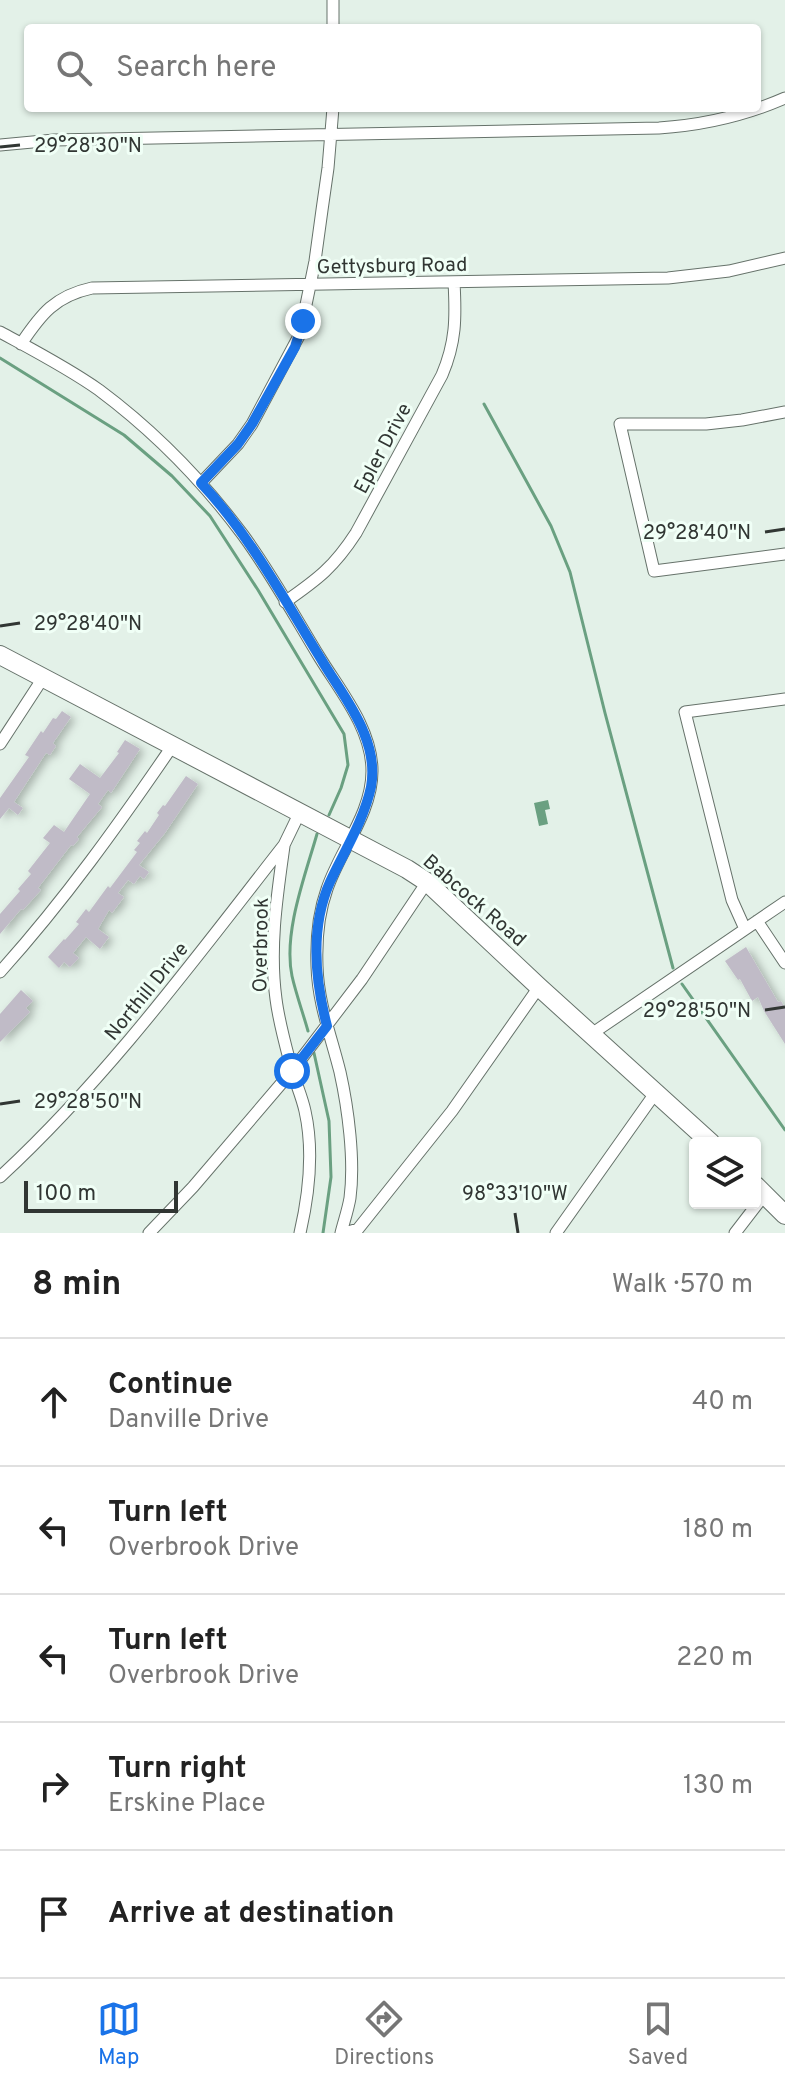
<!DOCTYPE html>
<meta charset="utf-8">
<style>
body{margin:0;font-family:Overpass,sans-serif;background:#f2f2f2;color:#222}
.controls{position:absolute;right:24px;bottom:24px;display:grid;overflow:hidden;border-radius:8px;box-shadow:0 2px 6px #0004}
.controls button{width:72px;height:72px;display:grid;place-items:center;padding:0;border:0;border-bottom:2px solid #e0e0e0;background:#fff;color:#222;font:40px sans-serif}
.scale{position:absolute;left:24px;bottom:20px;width:154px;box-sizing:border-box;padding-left:8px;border:4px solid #313633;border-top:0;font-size:22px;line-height:28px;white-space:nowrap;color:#313633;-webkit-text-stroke:6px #f0fff6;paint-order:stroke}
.stop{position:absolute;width:24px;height:24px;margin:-18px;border:6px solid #1a73e8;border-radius:50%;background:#fff}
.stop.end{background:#1a73e8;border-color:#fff;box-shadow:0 2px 8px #0008}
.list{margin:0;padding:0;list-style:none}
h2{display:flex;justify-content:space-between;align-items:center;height:104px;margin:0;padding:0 32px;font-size:34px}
h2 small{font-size:26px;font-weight:400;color:#767676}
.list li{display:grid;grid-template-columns:52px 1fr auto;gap:24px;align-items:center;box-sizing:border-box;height:128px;padding:0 32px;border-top:2px solid #e0e0e0}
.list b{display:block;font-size:30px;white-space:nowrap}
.list p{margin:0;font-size:26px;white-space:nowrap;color:#767676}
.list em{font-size:26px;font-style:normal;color:#767676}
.icon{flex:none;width:44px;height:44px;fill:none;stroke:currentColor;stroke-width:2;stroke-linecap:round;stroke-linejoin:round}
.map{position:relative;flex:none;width:785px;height:1233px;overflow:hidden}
.search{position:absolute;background:#fff;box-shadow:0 2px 6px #0004;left:24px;right:24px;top:24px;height:88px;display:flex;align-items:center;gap:20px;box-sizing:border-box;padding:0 28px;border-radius:8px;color:#767676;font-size:30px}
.sheet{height:744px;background:#fff}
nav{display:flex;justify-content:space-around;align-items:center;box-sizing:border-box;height:112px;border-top:2px solid #e0e0e0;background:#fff;font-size:22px;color:#767676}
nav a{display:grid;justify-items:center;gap:4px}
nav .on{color:#1a73e8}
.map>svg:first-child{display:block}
.water{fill:#6aa081}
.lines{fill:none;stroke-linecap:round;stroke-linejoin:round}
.stream{stroke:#6aa081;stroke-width:3}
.building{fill:#c0bbc7;filter:url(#shadow)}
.street-casing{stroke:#66726a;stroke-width:13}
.primary-casing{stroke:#66726a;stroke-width:20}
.street{stroke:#fff;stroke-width:11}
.primary{stroke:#fff;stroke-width:18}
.route{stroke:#1a73e8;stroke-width:10}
.ticks{fill:none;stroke:#313633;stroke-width:3}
.labels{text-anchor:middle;stroke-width:6;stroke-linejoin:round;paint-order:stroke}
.street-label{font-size:20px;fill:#313633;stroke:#f0fff6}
.ticks-label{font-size:20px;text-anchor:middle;fill:#313633;stroke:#f0fff6;stroke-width:6;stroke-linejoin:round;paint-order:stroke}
</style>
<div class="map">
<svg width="785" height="1233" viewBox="0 0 785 1233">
<defs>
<filter id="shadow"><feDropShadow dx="4.5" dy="2.5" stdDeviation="4" flood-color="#0004"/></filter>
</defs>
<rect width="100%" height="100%" fill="#e3f1e8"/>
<!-- water -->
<path class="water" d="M548,800L550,809L545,810L548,824L539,826L534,803Z"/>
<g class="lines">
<!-- stream -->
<path class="stream" d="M0,358L124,435L172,476L210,516L258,590L344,734L348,765L341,788L329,815
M484,404L551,526L570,572L605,713L673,968
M682,984L785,1130
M308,1031C303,1013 296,994 292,976C283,933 305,876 317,834
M314,1053L329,1121L331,1177L323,1233"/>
</g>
<!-- building -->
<path class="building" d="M62,711L71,717L53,743L56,746L50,755L46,753L14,802L23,808L18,815L9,808L0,819V798L29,757L25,755L41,731L43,733L53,718L56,719Z
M125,740L140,749L111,793L108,790L98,804L102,807L77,837L79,839L73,846L71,845L38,888L41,890L23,910L21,909L0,934V914L20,891L18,889L31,874L28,871L50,843L43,838L54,825L64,832L90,794L69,779L80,764L100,778L119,753L117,752Z
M186,776L198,784L165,833L139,865L149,872L144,879L140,876L134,884L128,880L118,893L124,897L112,913L109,910L98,929L109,937L100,949L86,937L73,953L79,958L70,967L64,962L59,968L48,957L64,939L65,940L79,924L76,922L86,909L89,912L108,886L110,888L137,852L134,850L140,843L137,841L145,831L147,833L159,815L157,813L163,805L165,806Z
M746,947L778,1002L781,1001L785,1008V1044L764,1011L758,997L752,1001L740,979L738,980L725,961Z
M21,990L33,1001L26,1008L30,1012L0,1042V1014Z"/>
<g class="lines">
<!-- street casing -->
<g class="street-casing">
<path id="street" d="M333,0V28
M0,145L54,140L659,128C704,125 744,116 785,98
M0,332C33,350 68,368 99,390C154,431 202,480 243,535C271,573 295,617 320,658C341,692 372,729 372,771C372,814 340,850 327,889C318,914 316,939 317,966C318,1003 331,1036 340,1072C348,1108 355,1160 350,1198C348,1210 344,1221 341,1233
M21,344C41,314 55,296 92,288L668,278L729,271L785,258
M785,412L742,420L706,424H620L654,571L785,554
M201,483L238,444L252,424L300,334L315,261L322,210L328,168L333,108
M285,602C318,579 334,567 356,533L442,375C456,342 456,318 454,282
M0,744L43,678
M284,846C277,896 269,948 276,999C279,1023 286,1047 292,1070C296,1084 302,1097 305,1111C314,1151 309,1194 300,1233
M757,921L785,963
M745,929L732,900L685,712L785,699
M0,972C64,901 119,824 173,745
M590,1035L785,902
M0,1177C108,1077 194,960 284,845L300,812
M149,1233L193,1187L292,1071L362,979L427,882
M345,1233L358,1229L452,1111L539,987
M556,1233L656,1092
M735,1233L765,1194"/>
</g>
<!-- primary casing -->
<g class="primary-casing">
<path id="primary" d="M0,655L407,869L427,882L539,987L711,1143
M755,1185L785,1215"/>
</g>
<!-- street -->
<use href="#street" class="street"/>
<!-- primary -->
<use href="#primary" class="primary"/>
</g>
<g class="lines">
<!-- route -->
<path class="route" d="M292,1071L327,1026C315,980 310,927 330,882C344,852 364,820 371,787C374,770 371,750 364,733C354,707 335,683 321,659C284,599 249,534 201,483L238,444L252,424L295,347L303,321"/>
</g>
<!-- ticks -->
<path class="ticks" d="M0,147L20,145M765,532L785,529M0,626L20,623M765,1010L785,1007M0,1104L20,1101M515,1213L518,1233"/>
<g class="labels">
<!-- street labels -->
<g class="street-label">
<text transform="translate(392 265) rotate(-1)" y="7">Gettysburg Road</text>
<text transform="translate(382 448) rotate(-62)" y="7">Epler Drive</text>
<text transform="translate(475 900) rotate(41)" y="7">Babcock Road</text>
<text transform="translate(260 945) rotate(-89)" y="7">Overbrook</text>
<text transform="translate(146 991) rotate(-51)" y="7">Northill Drive</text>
</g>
</g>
<g class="ticks-label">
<text x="88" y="152">29°28'30"N</text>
<text x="697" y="539">29°28'40"N</text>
<text x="88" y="630">29°28'40"N</text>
<text x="697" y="1017">29°28'50"N</text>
<text x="88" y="1108">29°28'50"N</text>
<text x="515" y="1200">98°33'10"W</text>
</g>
</svg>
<div class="controls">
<button><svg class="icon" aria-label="layers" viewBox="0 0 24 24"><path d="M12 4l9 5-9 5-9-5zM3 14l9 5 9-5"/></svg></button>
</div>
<div class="scale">100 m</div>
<div class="stop" style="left:292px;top:1071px"></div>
<div class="stop end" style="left:303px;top:321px"></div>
<div class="search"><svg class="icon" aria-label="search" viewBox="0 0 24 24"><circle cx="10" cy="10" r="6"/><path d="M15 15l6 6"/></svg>Search here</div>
</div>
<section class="sheet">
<h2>8 min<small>Walk · 570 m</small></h2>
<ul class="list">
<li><svg class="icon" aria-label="ahead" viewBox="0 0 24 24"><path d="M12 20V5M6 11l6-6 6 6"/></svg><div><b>Continue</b><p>Danville Drive</p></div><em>40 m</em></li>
<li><svg class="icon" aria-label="left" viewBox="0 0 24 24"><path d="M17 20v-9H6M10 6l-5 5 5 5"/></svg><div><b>Turn left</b><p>Overbrook Drive</p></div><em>180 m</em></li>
<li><svg class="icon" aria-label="left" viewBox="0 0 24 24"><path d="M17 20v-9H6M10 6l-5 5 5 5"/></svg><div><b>Turn left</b><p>Overbrook Drive</p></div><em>220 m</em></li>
<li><svg class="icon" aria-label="right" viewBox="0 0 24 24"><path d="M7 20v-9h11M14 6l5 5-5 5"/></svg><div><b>Turn right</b><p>Erskine Place</p></div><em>130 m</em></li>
<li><svg class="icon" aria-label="arrive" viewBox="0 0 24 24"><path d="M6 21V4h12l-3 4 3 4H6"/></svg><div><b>Arrive at destination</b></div></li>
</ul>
</section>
<nav>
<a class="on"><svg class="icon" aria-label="map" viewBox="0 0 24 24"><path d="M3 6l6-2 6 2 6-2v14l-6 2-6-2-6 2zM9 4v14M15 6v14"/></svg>Map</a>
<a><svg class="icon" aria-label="directions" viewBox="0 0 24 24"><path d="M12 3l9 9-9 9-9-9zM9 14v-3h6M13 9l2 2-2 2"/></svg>Directions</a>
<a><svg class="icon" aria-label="saved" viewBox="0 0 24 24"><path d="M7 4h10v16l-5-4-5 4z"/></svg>Saved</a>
</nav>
